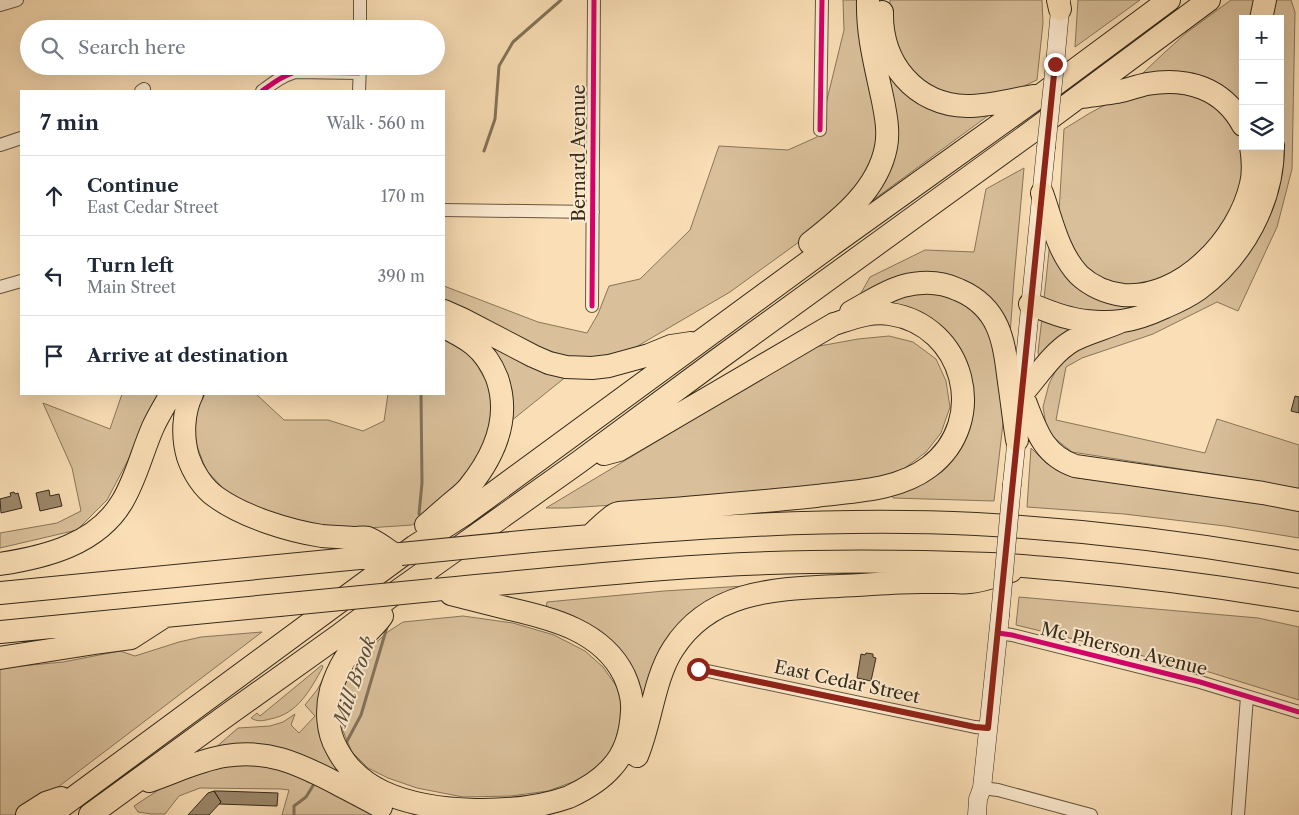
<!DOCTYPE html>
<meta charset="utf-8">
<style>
body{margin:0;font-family:"Libre Caslon Text",serif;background:#f6f6f7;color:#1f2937}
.controls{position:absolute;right:15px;top:15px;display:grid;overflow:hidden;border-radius:0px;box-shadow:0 5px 20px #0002}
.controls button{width:45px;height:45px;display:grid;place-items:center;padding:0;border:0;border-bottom:1px solid #e0e1e3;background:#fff;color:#1f2937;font:25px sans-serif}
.stop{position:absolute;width:15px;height:15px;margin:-11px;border:4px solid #8f2418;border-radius:50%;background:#fff}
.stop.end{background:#8f2418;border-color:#fff;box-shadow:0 1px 5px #0008}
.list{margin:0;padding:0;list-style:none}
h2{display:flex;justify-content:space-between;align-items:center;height:65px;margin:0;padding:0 20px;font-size:21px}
h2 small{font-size:16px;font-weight:400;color:#747a83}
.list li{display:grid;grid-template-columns:32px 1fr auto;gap:15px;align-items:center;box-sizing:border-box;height:80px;padding:0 20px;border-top:1px solid #e0e1e3}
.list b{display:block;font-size:19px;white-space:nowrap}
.list p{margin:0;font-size:16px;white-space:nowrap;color:#747a83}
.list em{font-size:16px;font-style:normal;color:#747a83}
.icon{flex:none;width:28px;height:28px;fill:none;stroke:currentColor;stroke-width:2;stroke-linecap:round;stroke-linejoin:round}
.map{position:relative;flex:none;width:1299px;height:815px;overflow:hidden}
.search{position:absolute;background:#fff;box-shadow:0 5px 20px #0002;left:20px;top:20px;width:425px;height:55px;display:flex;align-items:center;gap:12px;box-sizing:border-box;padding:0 18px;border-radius:28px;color:#747a83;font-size:19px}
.panel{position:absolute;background:#fff;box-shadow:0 5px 20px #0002;left:20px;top:90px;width:425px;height:305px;border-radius:0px}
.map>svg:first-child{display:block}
.green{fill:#d9c09b;stroke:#88765b}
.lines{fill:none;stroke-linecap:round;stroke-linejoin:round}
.stream{stroke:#837258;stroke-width:3}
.building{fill:#9c886b;stroke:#362b1b}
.street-casing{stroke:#675842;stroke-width:14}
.secondary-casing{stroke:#362b1b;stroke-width:19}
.highway-casing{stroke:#362b1b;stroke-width:24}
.street{stroke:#fceacf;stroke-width:12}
.secondary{stroke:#fceacf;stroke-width:18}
.highway{stroke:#fadeb5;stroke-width:22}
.secondary-bridge-casing{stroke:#362b1b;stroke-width:19;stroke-linecap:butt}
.highway-bridge-casing{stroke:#362b1b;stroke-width:24;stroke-linecap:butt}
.secondary-bridge{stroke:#fceacf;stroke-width:18}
.highway-bridge{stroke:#fadeb5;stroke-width:22}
.cycleway-casing{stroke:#fceacf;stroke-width:8}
.cycleway{stroke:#d6006c;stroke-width:5}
.route{stroke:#8f2418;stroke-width:6}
.labels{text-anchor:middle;stroke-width:4;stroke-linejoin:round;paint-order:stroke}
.street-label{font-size:18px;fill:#362b1b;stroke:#fceacf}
.water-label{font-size:19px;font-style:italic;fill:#5d4e3a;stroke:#fceacf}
</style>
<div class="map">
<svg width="1299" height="815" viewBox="0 0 1299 815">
<rect width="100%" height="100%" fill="#fadeb5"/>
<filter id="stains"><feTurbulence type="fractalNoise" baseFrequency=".004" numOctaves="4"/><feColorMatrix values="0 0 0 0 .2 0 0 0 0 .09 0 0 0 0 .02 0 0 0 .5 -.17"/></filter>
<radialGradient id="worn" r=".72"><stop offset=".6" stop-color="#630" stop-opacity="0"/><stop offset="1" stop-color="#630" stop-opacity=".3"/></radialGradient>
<!-- green -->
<path class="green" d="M843,0H859L881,140L861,180L839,213L730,292L636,347L585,363L513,338L444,304V286L538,322L587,333L598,314L609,286L640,279L690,230L719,146L788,150L817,137L823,116L844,30Z
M890,0H1042L1043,23L1037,80L1013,91L991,96L941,94L905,67L889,18Z
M1078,0H1140L1075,47Z
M1231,0H1259L1255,19H1243V113L1236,100L1194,73L1162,72L1145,75L1143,73L1164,53L1186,33Z
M1274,0H1291L1295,12L1292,169L1277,227L1238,311L1217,302L1153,334L1082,358L1066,367L1056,420L1205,453L1217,419L1299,445V490L1226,476L1072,452L1047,432L1043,407L1049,384L1060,362L1077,349L1176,307L1283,148L1280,132V19H1269Z
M881,57L919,101L989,115L865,206L884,171Z
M1146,90L1206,97L1239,132L1246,157L1237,202L1209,247L1165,281L1122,289L1080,267L1059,212L1064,129L1090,113L1120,97Z
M1024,168L1014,280L1009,349L963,280L857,300L870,277L925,250L974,252L986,189Z
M1051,232L1077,281L1166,299L1100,316L1044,299Z
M936,291L958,299L978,313L990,328L1005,406L994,501L893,498L891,493L916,483L971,382L884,305L904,295Z
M1042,318L1078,325L1040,360L1038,352Z
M476,336L567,376L511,421Z
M889,336L913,342L936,359L946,381L950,407L941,433L926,452L905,468L864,483L816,492L567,508H546L814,347L858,339Z
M444,338L470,353L489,386L494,414L477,465L436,509L412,525L368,528L311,530L238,504L206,470L189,425L205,394H256L284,420H328L363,431L384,421L388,394H444Z
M122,394H161L138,441L107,500L77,530L0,548V533L57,523L81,511L72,468L43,403L110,429Z
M1031,448L1046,463L1058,471L1072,477L1299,508V538L1225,526L1124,514L1027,507Z
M776,584L713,601L642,723L633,676L546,609L547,602L664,591Z
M1019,597L1258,618L1299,627V700L1209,672L1016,625Z
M463,616L513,623L554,635L585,651L603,667L617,687L621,703V720L612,753L597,769L578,780L548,791L511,796L463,797L417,788L388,778L368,768L352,752L343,731L339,709L341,695L352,666L362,655L389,631L403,622Z
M262,632L41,800L17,815H0V668L63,662L120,651L135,656L179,642L201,637Z
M322,665L323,667C310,690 298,714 270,719C263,721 257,722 251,718L257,713L260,716Z
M327,672V680L351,782L214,749L238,728L270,726L283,722L295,714L291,725L299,733L315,716L305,705L317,690Z
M223,762L265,765L304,773L307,782L327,788L375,815H282L289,790L281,789L200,788L179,796L165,814H151L138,812L134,806L166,785Z"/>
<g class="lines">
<!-- stream -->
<path class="stream" d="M484,151L495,119L499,66L513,42L561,0
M419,514L422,483L421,394
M346,743L361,715L387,627
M294,815V806L306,797L314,784"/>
</g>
<!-- building -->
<path class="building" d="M1295,396L1299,397V413L1291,411Z
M49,490L50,496L59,494L62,506L40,511L36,493Z
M14,492L15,494L18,493L22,508L1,513L0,499L11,496L10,493Z
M866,653L873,654V657L876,658L871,681L857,678L861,654L865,655Z
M214,791H220L278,793L277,806L219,804L221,802Z
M214,791L221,802L209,815H188L208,793Z"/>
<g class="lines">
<!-- street casing -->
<g class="street-casing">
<path id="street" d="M0,5L17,0
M360,29V0
M141,91L144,89
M262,91C273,83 282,76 295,72L359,73
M359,91L360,66
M820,130L822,0
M0,145L21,138
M444,210L593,212
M0,287L21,281
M592,306L594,0
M998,633L1012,635L1200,682L1299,712
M698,669L975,727L988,728
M982,788L998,790L1091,815
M1238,815L1247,697"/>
</g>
<!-- secondary casing -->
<g class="secondary-casing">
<path id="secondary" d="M1055,64L1061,0
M1021,399L1046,148
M1012,484L1018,427
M977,815L978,799L982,788L1000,616"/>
</g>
<!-- highway casing -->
<g class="highway-casing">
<path id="highway" d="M1058,0L1060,9
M882,12C881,63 915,105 967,106C990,106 1013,99 1035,96
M1261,19L1265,0
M1082,97C1094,95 1105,94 1117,92C1127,90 1137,86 1147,84C1187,77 1223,88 1243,125
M1042,193C1052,221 1058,253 1079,275C1091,286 1107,293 1123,295C1182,300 1239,238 1251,184C1254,172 1253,159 1251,146
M810,243C842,218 878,189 886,147C889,132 886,116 883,101C876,67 867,36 868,0
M1030,304C1043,309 1056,315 1070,318C1085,322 1107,323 1122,321C1137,319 1152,313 1165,307C1177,302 1189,296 1199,289C1243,256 1273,202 1273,146
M444,311L462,319L533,356L549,363L566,367L592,368L609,366L649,355L671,346L691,343
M851,312C868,303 885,291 903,286C922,281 942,282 959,290C1001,308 1004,343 1009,382C1012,402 1014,421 1017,440
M1122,321C1107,328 1086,333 1072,341C1051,354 1038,376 1022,394C1035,425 1040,454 1075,466L1263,493L1299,500
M192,394C183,412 182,437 188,457C193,472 203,488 216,497C244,517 289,531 322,536C333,537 343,537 353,538C358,538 364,537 368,538C375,540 387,550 394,554
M426,525C436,517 445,508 455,500C460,496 465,492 469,487C494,456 511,418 497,378C492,365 484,353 473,344C464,337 454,332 444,327
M590,536C596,531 610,516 616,514C620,512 627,513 631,512C645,511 659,510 673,509C720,505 769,501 816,496C854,491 897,491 929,467C990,421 964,325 890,314C870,311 853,318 834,324L619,450L604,454
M532,541C680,528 828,517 976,524C1084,530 1193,543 1299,562
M0,564C46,557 97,544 122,502C136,479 142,452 153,427C158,416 165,405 171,394
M433,590C510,583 587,575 663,569C772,560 882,560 991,564C1017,565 1043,568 1069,570C1146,577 1223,587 1299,600
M0,593L401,554
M382,616C376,625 369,630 362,638C347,652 337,671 331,690C326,709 327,732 337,749C347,768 364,783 383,792C433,815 518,815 569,797C584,790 601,780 612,767C626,752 631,732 632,711C633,699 629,686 624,675C602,631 553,619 510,609C490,604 470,599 451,594
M0,632L279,605
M0,658L95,643L131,638L162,618
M637,756C651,723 654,678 673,649C710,590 776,589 838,586C866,585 894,582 921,582C931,582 941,582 952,582C958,582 964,583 970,582C984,581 998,575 1011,571
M149,781C173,773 199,760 225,756C267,749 297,763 334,782C349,790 365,798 381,807
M27,815L46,803L61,798
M50,815L415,546L465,514L833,244L1041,95L1169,0
M90,815L223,718L338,636L395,593L579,462L717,360L1030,133L1209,0"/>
</g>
<!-- street -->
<use href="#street" class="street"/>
<!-- secondary -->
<use href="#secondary" class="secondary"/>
<!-- highway -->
<use href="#highway" class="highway"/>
<!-- secondary-bridge casing -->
<g class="secondary-bridge-casing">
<path id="secondary-bridge" d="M1046,148L1055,64
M1000,616L1012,484"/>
</g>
<!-- highway-bridge casing -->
<g class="highway-bridge-casing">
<path id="highway-bridge" d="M401,554L532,541
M279,605L433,590"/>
</g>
<!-- secondary-bridge -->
<use href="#secondary-bridge" class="secondary-bridge"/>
<!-- highway-bridge -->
<use href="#highway-bridge" class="highway-bridge"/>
<!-- cycleway casing -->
<g class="cycleway-casing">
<path id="cycleway" d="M262,91C273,83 282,76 295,72L359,73
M820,130L822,0
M592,306L594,0
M998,633L1012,635L1200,682L1299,712
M698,669L975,727L988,728"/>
</g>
<!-- cycleway -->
<use href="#cycleway" class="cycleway"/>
</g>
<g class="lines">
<!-- route -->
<path class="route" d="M698,669L975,727L988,728L1055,64"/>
</g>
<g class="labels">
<!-- street labels -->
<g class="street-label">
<text transform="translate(579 153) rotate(-90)" y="6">Bernard Avenue</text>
<text transform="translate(1124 649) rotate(14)" y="6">Mc Pherson Avenue</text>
<text transform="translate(847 682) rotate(12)" y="6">East Cedar Street</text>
</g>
<!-- water labels -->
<g class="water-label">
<text transform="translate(354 681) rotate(-71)" y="7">Mill Brook</text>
</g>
</g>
<rect width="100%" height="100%" filter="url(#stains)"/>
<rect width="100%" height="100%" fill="url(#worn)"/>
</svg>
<div class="controls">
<button>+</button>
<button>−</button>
<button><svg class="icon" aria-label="layers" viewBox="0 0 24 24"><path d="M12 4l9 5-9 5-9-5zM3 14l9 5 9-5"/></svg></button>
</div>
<div class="stop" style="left:698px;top:669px"></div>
<div class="stop end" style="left:1055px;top:64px"></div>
<div class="search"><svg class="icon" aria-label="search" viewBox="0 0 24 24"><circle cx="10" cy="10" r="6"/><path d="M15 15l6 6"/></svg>Search here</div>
<section class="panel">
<h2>7 min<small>Walk · 560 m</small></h2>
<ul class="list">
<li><svg class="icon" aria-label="ahead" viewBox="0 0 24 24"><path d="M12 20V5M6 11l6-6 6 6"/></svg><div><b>Continue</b><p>East Cedar Street</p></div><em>170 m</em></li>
<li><svg class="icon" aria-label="left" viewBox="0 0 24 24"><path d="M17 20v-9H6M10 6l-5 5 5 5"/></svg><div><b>Turn left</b><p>Main Street</p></div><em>390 m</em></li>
<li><svg class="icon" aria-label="arrive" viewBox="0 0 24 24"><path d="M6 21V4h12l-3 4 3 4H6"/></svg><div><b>Arrive at destination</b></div></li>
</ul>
</section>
</div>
